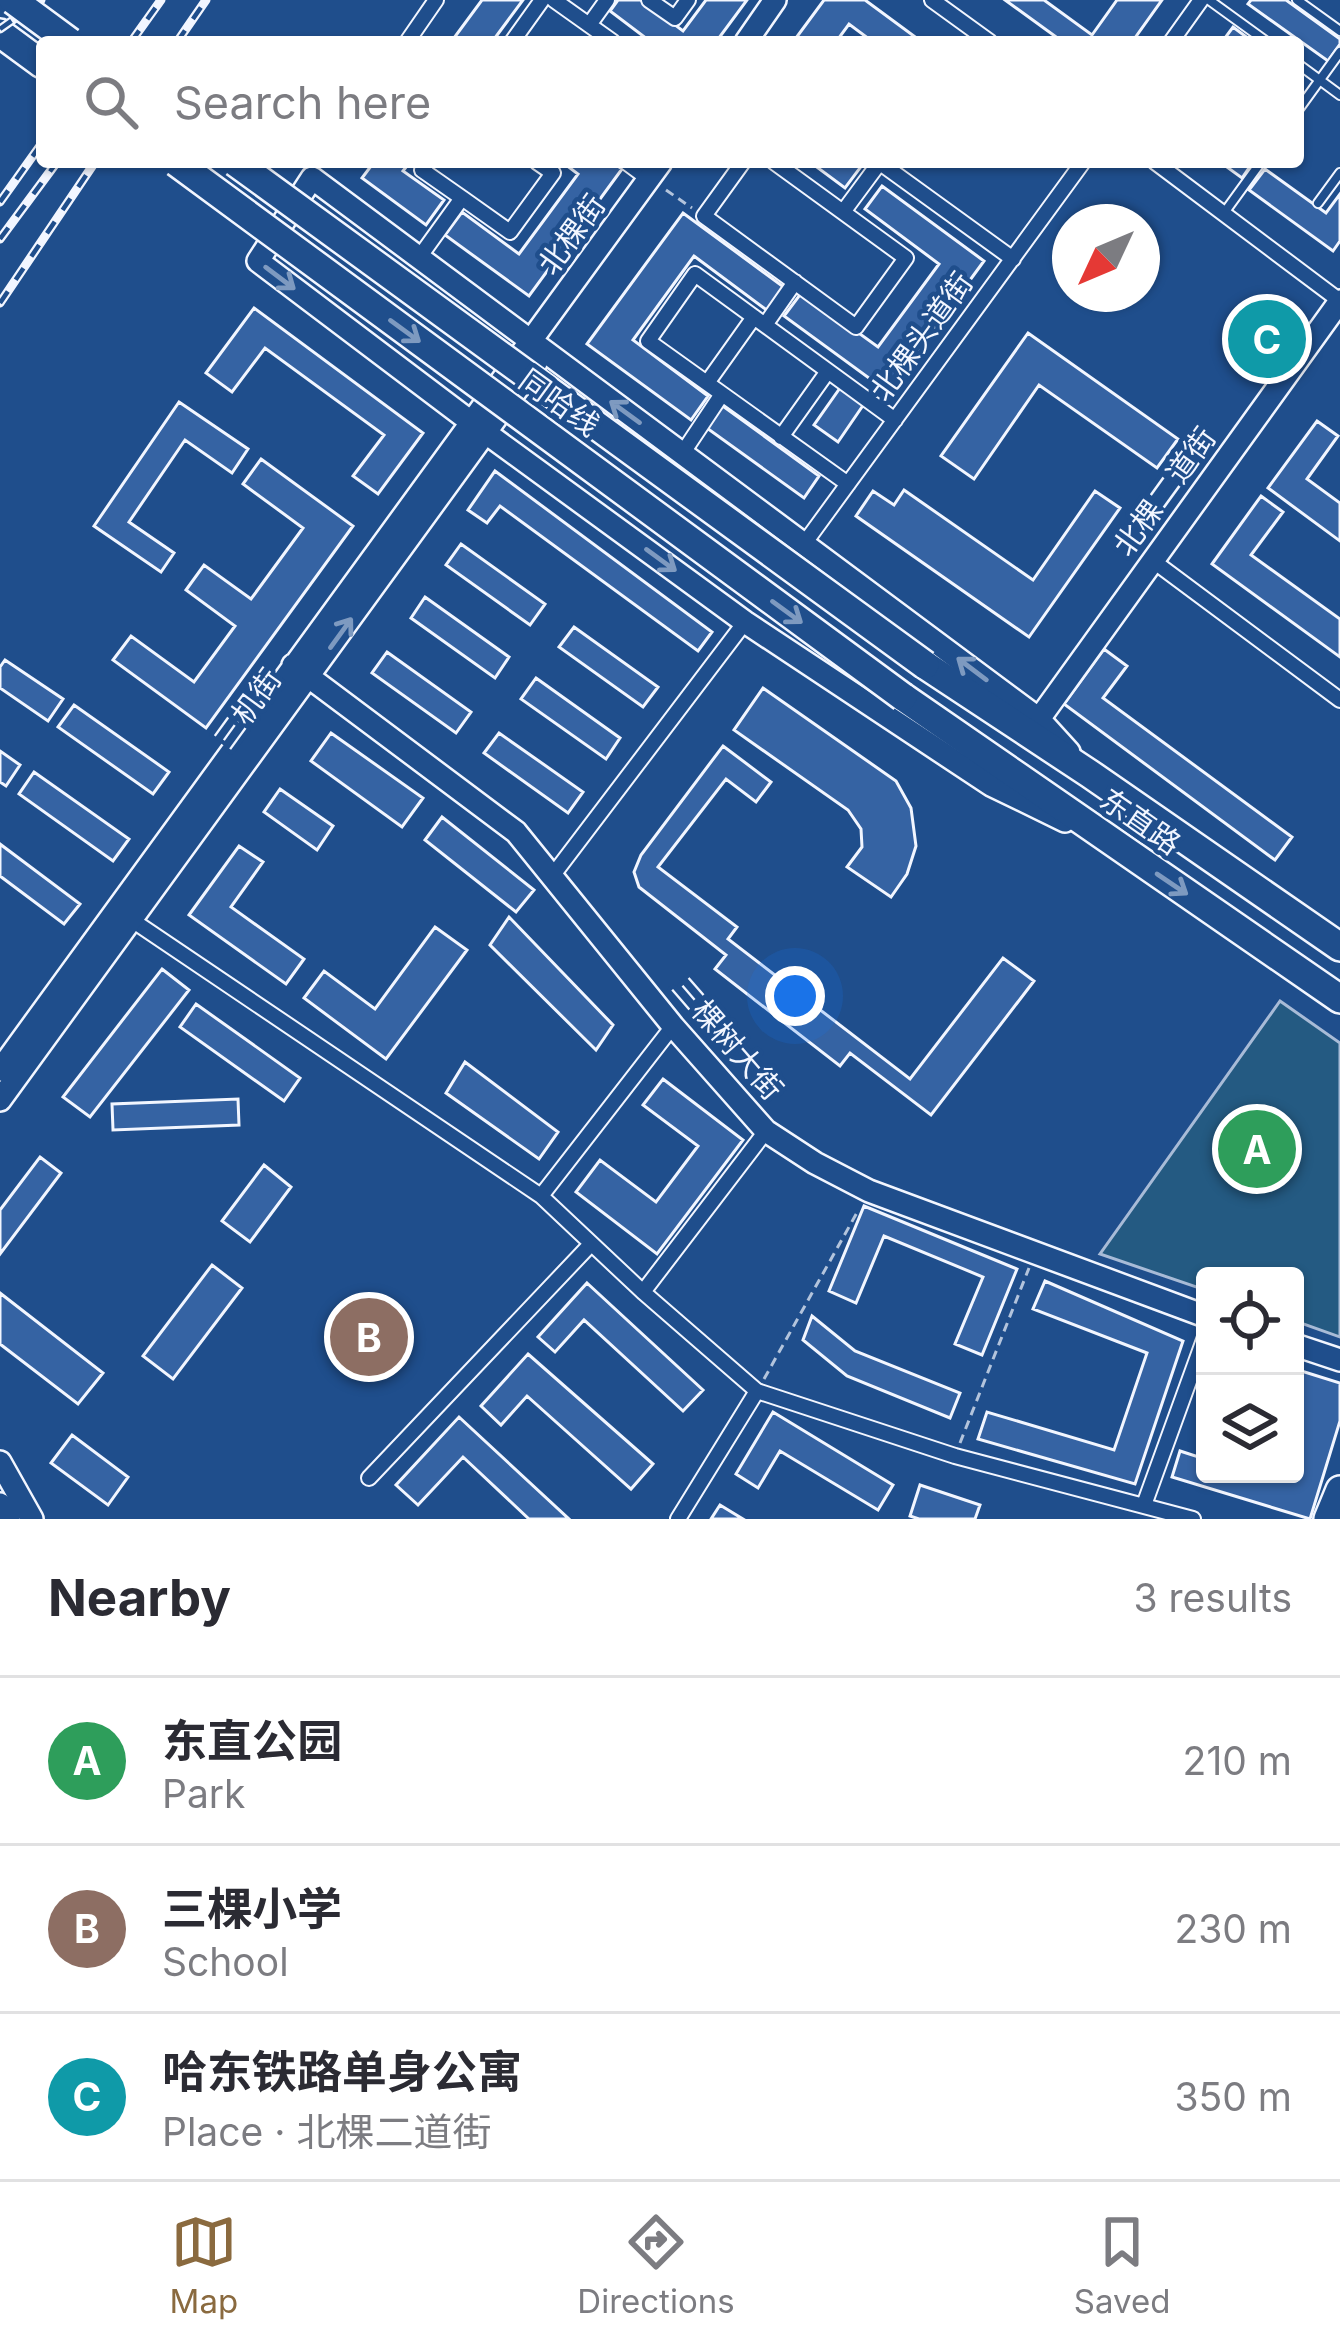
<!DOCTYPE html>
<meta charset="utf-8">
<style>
body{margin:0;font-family:Inter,"Noto Sans SC",sans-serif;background:#f7f7f7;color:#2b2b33}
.controls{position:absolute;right:36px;bottom:36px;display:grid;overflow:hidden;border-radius:12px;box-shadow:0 3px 9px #0004}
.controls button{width:108px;height:108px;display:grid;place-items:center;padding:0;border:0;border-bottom:3px solid #e1e1e2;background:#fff;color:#2b2b33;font:60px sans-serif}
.compass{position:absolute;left:1052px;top:204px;width:108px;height:108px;border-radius:50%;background:#fff;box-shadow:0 3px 9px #0004;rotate:226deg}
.you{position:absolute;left:795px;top:996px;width:42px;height:42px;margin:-30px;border:9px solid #fff;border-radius:50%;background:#1a73e8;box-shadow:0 0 0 18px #1a73e833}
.badge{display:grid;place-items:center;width:78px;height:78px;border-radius:50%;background:#8a6a3f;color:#fff;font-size:39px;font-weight:700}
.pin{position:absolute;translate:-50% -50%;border:6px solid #fff;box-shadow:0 3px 12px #0006}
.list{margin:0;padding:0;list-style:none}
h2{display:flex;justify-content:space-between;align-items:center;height:156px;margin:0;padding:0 48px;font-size:51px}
h2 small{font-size:39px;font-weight:400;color:#7c7c81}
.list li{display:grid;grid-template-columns:78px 1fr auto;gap:36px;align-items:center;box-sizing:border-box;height:168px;padding:0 48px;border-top:3px solid #e1e1e2}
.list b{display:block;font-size:45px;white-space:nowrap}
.list p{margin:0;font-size:39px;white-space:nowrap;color:#7c7c81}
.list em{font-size:39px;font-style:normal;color:#7c7c81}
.icon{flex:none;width:66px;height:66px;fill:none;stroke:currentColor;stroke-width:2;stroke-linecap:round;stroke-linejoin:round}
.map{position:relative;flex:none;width:1340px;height:1519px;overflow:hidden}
.search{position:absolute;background:#fff;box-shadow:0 3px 9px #0004;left:36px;right:36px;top:36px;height:132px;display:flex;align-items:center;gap:30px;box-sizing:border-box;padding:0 42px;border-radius:12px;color:#7c7c81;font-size:45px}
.sheet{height:660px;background:#fff}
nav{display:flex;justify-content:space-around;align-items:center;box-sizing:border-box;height:168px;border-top:3px solid #e1e1e2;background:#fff;font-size:33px;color:#7c7c81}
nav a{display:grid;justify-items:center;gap:6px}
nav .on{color:#8a6a3f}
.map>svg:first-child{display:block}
.green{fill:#245a82;stroke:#a8bbd7;stroke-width:3}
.building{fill:#3563a3;stroke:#f2f6ff;stroke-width:3}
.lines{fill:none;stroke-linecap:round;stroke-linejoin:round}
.lane-casing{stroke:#f2f6ff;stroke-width:12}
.street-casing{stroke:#f2f6ff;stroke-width:18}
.secondary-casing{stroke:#f2f6ff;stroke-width:26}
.highway-casing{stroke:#f2f6ff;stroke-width:32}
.path{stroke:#b3c4dc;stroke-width:3;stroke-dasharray:9 6;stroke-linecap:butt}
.lane{stroke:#1f4e8c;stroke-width:8}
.street{stroke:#1f4e8c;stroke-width:14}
.secondary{stroke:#1f4e8c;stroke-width:21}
.highway{stroke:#1f4e8c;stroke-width:27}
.rail-casing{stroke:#f2f6ff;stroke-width:9}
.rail{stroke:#1f4e8c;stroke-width:4.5;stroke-dasharray:14;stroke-linecap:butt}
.highway-bridge-casing{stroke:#f2f6ff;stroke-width:32;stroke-linecap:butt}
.highway-bridge{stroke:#1f4e8c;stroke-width:27}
.oneway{stroke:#7e9ac0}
.labels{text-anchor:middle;stroke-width:9;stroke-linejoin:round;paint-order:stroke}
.street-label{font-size:30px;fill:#f2f6ff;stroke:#1f4e8c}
</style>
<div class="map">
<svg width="1340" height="1519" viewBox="0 0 1340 1519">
<rect width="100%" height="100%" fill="#1f4e8c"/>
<!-- green -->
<path class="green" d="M1280,1001L1340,1043V1337L1295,1321V1276H1205V1290L1100,1254Z"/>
<!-- building -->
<path class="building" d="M482,0H523L492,42H451Z
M618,0H642L683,31L706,0H747L716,42H651L610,11Z
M824,0H865L922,42H873L849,24L836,42H793Z
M1005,0H1044L1092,35L1117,0H1162L1132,42H1063Z
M1251,0H1286L1340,39V44L1328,61L1248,4Z
M1233,27L1253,42H1222Z
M374,162H410L403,171L444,200L426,225L362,178Z
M562,162H612L622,169L529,296L445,235L462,212L519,254L578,174Z
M810,162H861L863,164L845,188Z
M1220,162H1253L1242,178Z
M1265,169L1326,213L1340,194V241L1333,251L1249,190Z
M882,186L984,261L888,392L784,316L802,292L878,347L939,264L865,209Z
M683,213L785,288L768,311L694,256L633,340L708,396L691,420L587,344Z
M1276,301L1301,318L1259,378L1234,360Z
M254,308L423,433L378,494L353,476L384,435L265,348L232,392L206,373Z
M1028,333L1178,439L1157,468L1039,385L974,479L941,456Z
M840,388L864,404L838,442L814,425Z
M179,402L248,449L232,473L185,440L129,522L174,553L161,572L94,526Z
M720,404L819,476L804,498L704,426Z
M1317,421L1338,436L1307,479L1340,503V541L1268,488Z
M261,459L353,526L206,728L113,660L131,636L194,682L235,626L186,590L204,565L251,599L303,528L243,484Z
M495,471L712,632L698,651L500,506L487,523L468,510Z
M904,490L1033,580L1095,491L1120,508L1029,637L856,516L873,491L894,505Z
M1261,496L1283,512L1251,555L1340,619V657L1212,564Z
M461,544L545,604L530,625L446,565Z
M425,597L509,657L495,678L411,618Z
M574,627L658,687L643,707L559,647Z
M1104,649L1127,666L1103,698L1292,837L1275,860L1064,704Z
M387,652L471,712L456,733L372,673Z
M5,660L63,699L48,721L0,688V667Z
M536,678L620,738L606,759L521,699Z
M763,688L896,781L911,808L916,846L907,874L891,897L847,867L862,847L861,829L848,810L734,730Z
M74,705L169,772L153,794L58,727Z
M331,733L423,798L402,827L311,761Z
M499,733L583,792L568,813L484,753Z
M723,746L771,782L756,802L726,779L658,867L737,927L728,939L910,1079L1003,958L1034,981L931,1115L850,1053L840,1066L715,969L726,955L639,887L634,872L641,855Z
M0,751L20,765L6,786L0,782Z
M34,772L129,839L113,861L19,794Z
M280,789L333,826L317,850L264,812Z
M442,817L534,890L516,912L425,840Z
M0,844L80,904L64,924L0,876Z
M239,846L263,862L231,907L304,959L286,984L189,915Z
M509,917L613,1025L596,1050L490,945Z
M435,927L467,950L386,1059L304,998L324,971L375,1009Z
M162,969L189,990L90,1117L63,1097Z
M196,1004L300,1078L284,1101L180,1027Z
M465,1062L558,1132L539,1159L446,1093Z
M663,1079L743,1140L657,1254L576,1192L600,1160L656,1202L698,1146L643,1105Z
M238,1099L239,1125L113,1130L112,1104Z
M40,1157L61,1173L0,1254V1210Z
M264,1165L291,1187L250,1242L222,1221Z
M864,1206L1017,1269L982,1355L955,1344L983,1277L884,1236L856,1303L829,1291Z
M212,1265L242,1288L173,1379L143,1356Z
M1045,1281L1183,1341L1135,1484L978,1439L987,1412L1114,1450L1147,1353L1033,1309Z
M587,1283L703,1390L683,1411L584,1320L555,1352L538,1337Z
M0,1293L103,1373L78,1404L0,1344Z
M812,1316L855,1351L960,1393L950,1418L847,1376L803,1340Z
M528,1354L653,1464L631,1489L527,1396L501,1425L481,1406Z
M1295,1369L1340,1383V1421L1310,1519L1172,1477L1180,1451L1205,1459V1474H1254L1268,1479L1270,1474H1295Z
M773,1412L893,1485L878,1510L780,1451L758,1488L736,1474Z
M459,1417L569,1519H529L463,1457L418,1505L396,1485Z
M72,1435L128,1477L108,1505L51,1463Z
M920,1485L980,1505L975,1519H919L910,1516Z
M720,1505L743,1519H711Z"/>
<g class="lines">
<!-- lane casing -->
<g class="lane-casing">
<path id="lane" d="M1209,0L1267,42
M1297,0L1340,31
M1298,64L1340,95
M1298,110L1340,52
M1318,203L1340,173
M1224,213L1261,162"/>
</g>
<!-- street casing -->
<g class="street-casing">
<path id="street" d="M554,0L613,42
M649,0L675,18L688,0
M932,0L990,42
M589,25L607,0
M407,42L436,0
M512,42L542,0
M1171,42L1201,0
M428,162L422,170L462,198
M626,162L649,179
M743,162L704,216L856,327L906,258L774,162
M879,162L1013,259
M1155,162L1340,301
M843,212L880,162
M418,259L462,198L510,232L553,173L537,162
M765,325L795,282
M707,383L754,317
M781,437L828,371
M682,454L722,394
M848,484L648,341L695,274L895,420
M804,544L1083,162
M1152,560L1340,700
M553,875L745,622
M129,918L541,1196L643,1292L757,1391L955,1456L1193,1519
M541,1196L673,1026
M643,1292L766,1131
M369,1478L591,1244
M1144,1505L1205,1337
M678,1519L757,1391"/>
</g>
<!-- secondary casing -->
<g class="secondary-casing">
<path id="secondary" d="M746,42L775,0
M293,665L516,832L673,1026L766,1131L815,1163L869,1191L1205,1316
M1039,719L1340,301
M1065,821L991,785L745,622L471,422L258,261L312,178L1039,719L1069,752
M0,1070L661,162
M0,1100L536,363
M1295,1345L1340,1360
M0,1462L32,1519
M0,1504L9,1519"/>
</g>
<!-- highway casing -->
<g class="highway-casing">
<path id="highway" d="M0,33L42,64
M925,665L1090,774L1340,947
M903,697L1340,999
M1328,1519L1340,1490"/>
</g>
<!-- path -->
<path class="path" d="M666,190L692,208
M764,1379L859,1209
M960,1443L1029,1268"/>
<!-- lane -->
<use href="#lane" class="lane"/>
<!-- street -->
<use href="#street" class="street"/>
<!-- secondary -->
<use href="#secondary" class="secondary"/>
<!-- highway -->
<use href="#highway" class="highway"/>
<!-- rail casing -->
<g class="rail-casing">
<path id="rail" d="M0,29L41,0
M131,42L161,0
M177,42L206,0
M0,202L42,143
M0,239L57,162
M0,303L95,162"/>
</g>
<!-- rail -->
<use href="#rail" class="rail"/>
<!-- highway-bridge casing -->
<g class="highway-bridge-casing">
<path id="highway-bridge" d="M13,0L70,42
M176,162L903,697
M235,162L925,665"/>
</g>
<!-- highway-bridge -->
<use href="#highway-bridge" class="highway-bridge"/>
</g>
<!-- one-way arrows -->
<defs><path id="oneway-shaft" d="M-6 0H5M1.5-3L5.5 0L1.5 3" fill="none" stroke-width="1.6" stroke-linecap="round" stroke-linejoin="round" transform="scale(3)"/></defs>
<g class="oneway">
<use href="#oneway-shaft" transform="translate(280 278) rotate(37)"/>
<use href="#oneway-shaft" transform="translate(405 331) rotate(36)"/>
<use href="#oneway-shaft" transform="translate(625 412) rotate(-144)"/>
<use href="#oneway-shaft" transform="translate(661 560) rotate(36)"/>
<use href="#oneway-shaft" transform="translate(787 612) rotate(36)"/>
<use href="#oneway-shaft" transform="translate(341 633) rotate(-54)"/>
<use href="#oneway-shaft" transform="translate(972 669) rotate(-143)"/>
<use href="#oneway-shaft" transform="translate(1172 884) rotate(34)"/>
</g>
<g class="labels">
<!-- street labels -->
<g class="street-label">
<text transform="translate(572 235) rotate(-54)" y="10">北棵街</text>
<text transform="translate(922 337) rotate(-54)" y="10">北棵头道街</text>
<text transform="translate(559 403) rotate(36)" y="10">同哈线</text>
<text transform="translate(1165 492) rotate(-54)" y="10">北棵二道街</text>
<text transform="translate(248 709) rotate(-54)" y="10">三机街</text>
<text transform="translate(1140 822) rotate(35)" y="10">东直路</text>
<text transform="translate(727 1039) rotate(49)" y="10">三棵树大街</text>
</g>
</g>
</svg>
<div class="controls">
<button><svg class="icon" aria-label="locate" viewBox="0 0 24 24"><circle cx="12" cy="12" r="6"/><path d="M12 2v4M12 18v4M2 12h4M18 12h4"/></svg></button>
<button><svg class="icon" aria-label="layers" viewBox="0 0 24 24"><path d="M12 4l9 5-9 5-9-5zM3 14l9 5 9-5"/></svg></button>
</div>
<svg class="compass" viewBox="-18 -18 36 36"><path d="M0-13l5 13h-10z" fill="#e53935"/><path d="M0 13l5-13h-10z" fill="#7c7c81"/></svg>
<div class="you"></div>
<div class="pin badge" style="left:1257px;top:1149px;background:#2e9e5b">A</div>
<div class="pin badge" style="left:369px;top:1337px;background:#8d6e63">B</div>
<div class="pin badge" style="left:1267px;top:339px;background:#0f9aa8">C</div>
<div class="search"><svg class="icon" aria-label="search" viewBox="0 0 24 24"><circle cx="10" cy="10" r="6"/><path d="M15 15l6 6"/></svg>Search here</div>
</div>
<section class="sheet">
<h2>Nearby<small>3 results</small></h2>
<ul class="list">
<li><span class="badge" style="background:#2e9e5b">A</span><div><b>东直公园</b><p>Park</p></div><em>210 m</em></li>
<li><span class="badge" style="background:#8d6e63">B</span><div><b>三棵小学</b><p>School</p></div><em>230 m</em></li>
<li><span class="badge" style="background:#0f9aa8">C</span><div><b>哈东铁路单身公寓</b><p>Place · 北棵二道街</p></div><em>350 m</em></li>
</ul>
</section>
<nav>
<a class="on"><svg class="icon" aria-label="map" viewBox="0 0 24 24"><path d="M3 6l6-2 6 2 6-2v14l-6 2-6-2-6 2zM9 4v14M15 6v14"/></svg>Map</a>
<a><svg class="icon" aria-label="directions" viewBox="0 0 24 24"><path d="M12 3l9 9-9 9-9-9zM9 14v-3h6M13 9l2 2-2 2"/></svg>Directions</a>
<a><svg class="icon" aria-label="saved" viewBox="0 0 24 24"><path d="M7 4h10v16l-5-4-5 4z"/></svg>Saved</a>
</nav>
